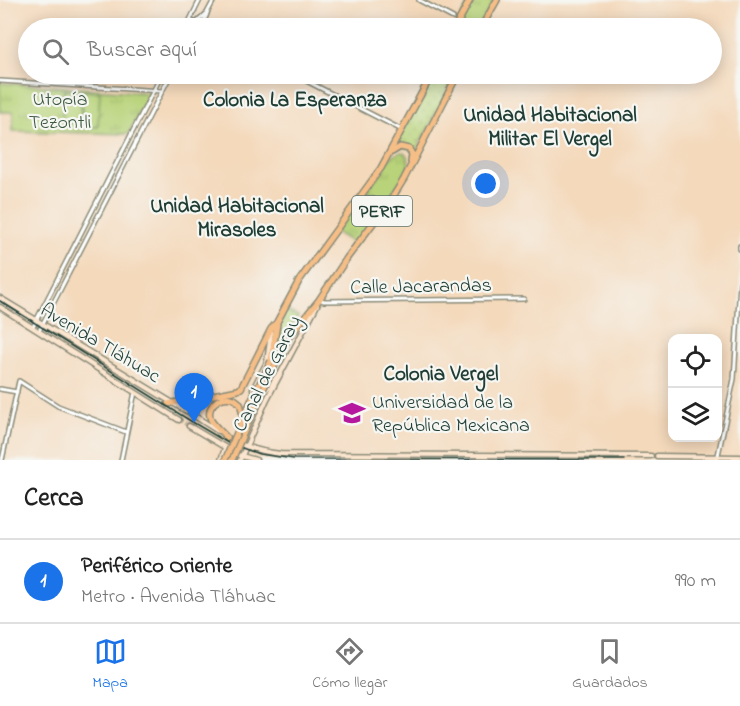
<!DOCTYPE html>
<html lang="es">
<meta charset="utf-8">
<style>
body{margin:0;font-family:"Indie Flower",sans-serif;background:#f6f6f6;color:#222}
.controls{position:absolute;right:18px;bottom:18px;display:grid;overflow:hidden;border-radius:12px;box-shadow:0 3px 15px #0003}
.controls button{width:54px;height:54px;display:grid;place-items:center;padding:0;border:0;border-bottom:2px solid #e0e0e0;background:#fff;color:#222;font:30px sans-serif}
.you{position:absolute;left:486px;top:184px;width:21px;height:21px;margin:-15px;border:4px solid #fff;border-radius:50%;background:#1a73e8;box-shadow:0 0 0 9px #1a73e833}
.badge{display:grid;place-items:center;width:39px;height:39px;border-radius:50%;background:#1a73e8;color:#fff;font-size:20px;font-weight:700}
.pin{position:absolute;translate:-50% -50px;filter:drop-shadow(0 2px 3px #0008)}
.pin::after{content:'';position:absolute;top:32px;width:21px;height:18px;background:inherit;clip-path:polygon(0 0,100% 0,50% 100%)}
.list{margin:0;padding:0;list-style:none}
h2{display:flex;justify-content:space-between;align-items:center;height:78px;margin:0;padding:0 24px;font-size:26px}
h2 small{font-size:20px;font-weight:400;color:#767676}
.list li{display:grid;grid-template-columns:39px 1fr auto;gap:18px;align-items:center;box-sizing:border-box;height:84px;padding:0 24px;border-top:2px solid #e0e0e0}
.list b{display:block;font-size:22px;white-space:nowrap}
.list p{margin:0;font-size:20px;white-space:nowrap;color:#767676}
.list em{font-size:20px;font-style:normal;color:#767676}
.icon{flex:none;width:33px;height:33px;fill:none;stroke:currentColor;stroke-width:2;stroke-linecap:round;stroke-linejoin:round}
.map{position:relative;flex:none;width:740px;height:460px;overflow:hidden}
.search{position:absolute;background:#fff;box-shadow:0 3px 15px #0003;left:18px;right:18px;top:18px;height:66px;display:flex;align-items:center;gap:15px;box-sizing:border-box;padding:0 21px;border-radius:33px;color:#767676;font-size:22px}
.sheet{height:162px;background:#fff}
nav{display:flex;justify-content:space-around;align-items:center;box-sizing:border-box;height:84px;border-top:2px solid #e0e0e0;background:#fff;font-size:16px;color:#767676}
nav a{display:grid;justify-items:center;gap:3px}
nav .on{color:#1a73e8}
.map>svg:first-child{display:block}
.grass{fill:url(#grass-dots);stroke:#6c8856;stroke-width:1.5}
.park{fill:url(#park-tufts);stroke:#6c8856;stroke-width:1.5}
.pitch{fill:#b8d379;stroke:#6c8856;stroke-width:1.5}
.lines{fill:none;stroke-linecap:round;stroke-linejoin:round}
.secondary-tunnel{stroke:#c9baa0;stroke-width:4;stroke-dasharray:4 2;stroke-linecap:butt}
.tertiary-casing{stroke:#8a8b78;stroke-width:6}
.secondary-casing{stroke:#8a8b78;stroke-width:7}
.trunk-casing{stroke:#8a8b78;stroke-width:8}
.tertiary{stroke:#fff;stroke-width:3}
.secondary{stroke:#fbe5cf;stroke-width:4}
.trunk{stroke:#f6be87;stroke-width:5}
.rail{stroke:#1f3d34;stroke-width:1.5}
.trunk-bridge-casing{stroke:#8a8b78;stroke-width:8;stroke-linecap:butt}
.trunk-bridge{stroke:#f6be87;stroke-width:5}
.labels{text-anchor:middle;stroke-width:4.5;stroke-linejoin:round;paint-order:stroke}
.shield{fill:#f6f6f2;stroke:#60746d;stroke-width:1.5}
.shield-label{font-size:18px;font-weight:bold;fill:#1f3d34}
.park-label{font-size:20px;fill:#3e5b42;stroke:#f6f6f2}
.street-label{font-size:20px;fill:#1f3d34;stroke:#f6f6f2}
.poi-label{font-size:20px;fill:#1f3d34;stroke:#f6f6f2;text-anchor:start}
.neighbourhood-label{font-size:21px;font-weight:bold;fill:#1f3d34;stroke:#f6f6f2}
</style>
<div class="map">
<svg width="740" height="460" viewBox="0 0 740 460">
<defs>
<pattern id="grass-dots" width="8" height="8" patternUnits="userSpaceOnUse" patternTransform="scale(1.5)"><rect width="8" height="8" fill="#b8d379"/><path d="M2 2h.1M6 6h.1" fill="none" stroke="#9eb669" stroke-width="1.8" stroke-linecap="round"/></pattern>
<pattern id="park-tufts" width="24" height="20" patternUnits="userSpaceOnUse" patternTransform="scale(1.5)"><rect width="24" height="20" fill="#b8d379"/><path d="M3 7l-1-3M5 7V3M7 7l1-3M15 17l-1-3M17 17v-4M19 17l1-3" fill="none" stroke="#9eb669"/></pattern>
</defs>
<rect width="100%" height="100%" fill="#f6f6f2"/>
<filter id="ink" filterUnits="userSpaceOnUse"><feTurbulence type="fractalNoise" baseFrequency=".0167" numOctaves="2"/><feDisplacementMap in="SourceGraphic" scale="12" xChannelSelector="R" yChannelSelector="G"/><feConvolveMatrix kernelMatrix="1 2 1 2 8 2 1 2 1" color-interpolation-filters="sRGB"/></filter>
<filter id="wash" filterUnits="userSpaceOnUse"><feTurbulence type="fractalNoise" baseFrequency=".008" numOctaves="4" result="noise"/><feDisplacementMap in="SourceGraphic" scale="24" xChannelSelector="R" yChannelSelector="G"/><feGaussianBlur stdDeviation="1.35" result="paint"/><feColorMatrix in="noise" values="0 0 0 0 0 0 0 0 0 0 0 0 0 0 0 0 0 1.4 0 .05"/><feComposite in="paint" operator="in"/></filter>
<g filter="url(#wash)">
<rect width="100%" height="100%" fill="#f4d9bb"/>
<!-- grass -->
<path class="grass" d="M432,74H456L414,155L409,148L395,147Z
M284,310L298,316L288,331L274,362L279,323Z"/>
<!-- park -->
<path class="park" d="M470,0H494L479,28H456Z
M0,83L150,93L128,134L13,131V112H0Z
M401,152L405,153C408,157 410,161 408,166C405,178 389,198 382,207L378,200L371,197H363C372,183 384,157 401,152Z
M370,200L374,202L377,208V215L355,244L335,232C344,219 353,202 370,200Z"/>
<!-- pitch -->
<path class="pitch" d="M64,90L82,91L80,124L62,123Z
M83,91L100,92L98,127L81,126Z"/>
</g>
<g filter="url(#ink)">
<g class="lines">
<!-- secondary-tunnel -->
<path class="secondary-tunnel" d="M179,420L189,426"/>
<!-- tertiary casing -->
<g class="tertiary-casing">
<path id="tertiary" d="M419,0L453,18
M190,20L206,28
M202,26L207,14
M186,28L200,0
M194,28L196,23L207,13L214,0
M293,74L402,130
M0,81L162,91
M740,246V249
M319,299L324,301L524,299
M33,327L162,74
M39,331L171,74
M0,389L17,392
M2,460L19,381L58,406L126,432
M121,460L135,392
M717,460L734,379L740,283"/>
</g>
<!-- secondary casing -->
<g class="secondary-casing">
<path id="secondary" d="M0,298L186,411
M0,307L179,420
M254,394L253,389L267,362L271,333
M263,394L279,374
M190,413L218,431
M189,426L238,455L256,460
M232,440C248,449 263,452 281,454L651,456
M657,456L740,457
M221,460L225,448
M240,460L267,399L317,305"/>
</g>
<!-- trunk casing -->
<g class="trunk-casing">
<path id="trunk" d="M455,28L470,0
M481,28L497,0
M392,152L400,147L409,149L412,154L411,162
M358,200C370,196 378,200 381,213
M288,338L319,300L347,258L394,195L404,179L458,74
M271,361L277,324
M168,404L238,390L241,388L271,329L277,322L299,281L381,168L432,74
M227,438C222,432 214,426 211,420C203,403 229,389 240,404C242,408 242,413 243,418"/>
</g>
<!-- tertiary -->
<use href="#tertiary" class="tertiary"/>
<!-- secondary -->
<use href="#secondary" class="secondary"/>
<!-- trunk -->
<use href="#trunk" class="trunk"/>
<!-- rail -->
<path class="rail" d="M0,301L189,420L228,443L259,454L294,459L624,460"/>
<!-- trunk-bridge casing -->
<g class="trunk-bridge-casing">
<path id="trunk-bridge" d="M225,460L251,401L271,361
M232,460L257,402L288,338"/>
</g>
<!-- trunk-bridge -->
<use href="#trunk-bridge" class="trunk-bridge"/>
</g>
</g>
<!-- icons -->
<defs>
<g id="university-bare" transform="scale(2.07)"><path d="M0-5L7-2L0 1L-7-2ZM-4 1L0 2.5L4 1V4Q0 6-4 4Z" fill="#b5179e" stroke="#f6f6f2" stroke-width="2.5" paint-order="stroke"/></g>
</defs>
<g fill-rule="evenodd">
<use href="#university-bare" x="352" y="413"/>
</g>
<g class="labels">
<!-- shield labels -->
<rect class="shield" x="352" y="196" width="60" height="30" rx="4.5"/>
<g class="shield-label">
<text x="382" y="217">PERIF</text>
</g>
<!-- park labels -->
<g class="park-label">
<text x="60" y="105">Utopía<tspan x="60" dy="23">Tezontli</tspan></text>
</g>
<!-- street labels -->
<g class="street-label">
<text transform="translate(421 285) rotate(-1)" y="7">Calle Jacarandas</text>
<text transform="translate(101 342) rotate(31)" y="7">Avenida Tláhuac</text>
<text transform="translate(266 373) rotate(-63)" y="7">Canal de Garay</text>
</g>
<!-- poi labels -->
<g class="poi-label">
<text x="372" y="408">Universidad de la<tspan x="372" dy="23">República Mexicana</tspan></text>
</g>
<!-- neighbourhood labels -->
<g class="neighbourhood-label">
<text x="295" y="106">Colonia La Esperanza</text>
<text x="550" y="121">Unidad Habitacional<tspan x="550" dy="24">Militar El Vergel</tspan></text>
<text x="237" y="212">Unidad Habitacional<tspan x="237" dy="24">Mirasoles</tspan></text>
<text x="441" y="380">Colonia Vergel</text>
</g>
</g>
</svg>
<div class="controls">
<button><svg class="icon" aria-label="locate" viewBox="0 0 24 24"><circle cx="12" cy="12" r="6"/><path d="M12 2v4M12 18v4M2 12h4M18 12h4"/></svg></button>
<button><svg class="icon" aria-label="layers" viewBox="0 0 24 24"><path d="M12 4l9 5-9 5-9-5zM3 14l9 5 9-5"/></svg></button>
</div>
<div class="you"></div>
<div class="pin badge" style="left:194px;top:423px">1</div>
<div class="search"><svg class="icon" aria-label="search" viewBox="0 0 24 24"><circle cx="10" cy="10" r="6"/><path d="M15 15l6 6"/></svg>Buscar aquí</div>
</div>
<section class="sheet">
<h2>Cerca<small></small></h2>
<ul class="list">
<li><span class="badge">1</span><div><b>Periférico Oriente</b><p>Metro · Avenida Tláhuac</p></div><em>990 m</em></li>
</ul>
</section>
<nav>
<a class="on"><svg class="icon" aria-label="map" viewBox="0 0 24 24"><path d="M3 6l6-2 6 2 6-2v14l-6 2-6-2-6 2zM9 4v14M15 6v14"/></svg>Mapa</a>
<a><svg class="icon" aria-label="directions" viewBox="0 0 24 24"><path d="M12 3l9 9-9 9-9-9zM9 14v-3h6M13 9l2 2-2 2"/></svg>Cómo llegar</a>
<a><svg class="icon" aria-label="saved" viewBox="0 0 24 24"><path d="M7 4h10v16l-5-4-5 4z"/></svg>Guardados</a>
</nav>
